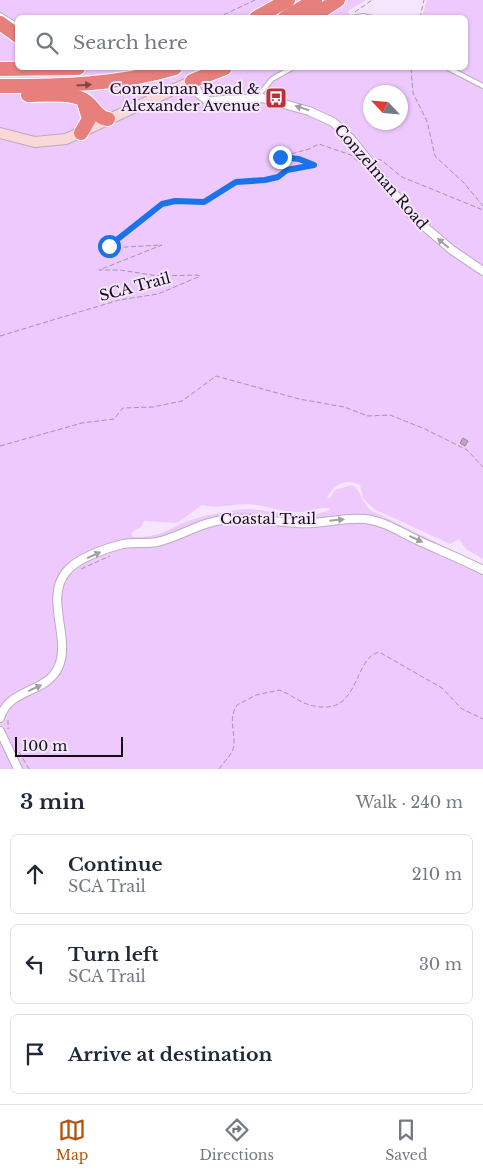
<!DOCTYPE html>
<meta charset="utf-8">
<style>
body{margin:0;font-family:"Libre Baskerville",serif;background:#f6f6f7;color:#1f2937}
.compass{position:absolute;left:363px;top:85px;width:45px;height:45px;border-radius:50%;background:#fff;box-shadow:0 1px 4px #0004;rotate:296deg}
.scale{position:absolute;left:15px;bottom:12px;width:108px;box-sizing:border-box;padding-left:5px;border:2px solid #140f16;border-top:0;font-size:14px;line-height:18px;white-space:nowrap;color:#140f16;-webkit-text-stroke:4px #f6e6fd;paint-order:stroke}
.stop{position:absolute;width:15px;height:15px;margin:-11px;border:4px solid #1a73e8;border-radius:50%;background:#fff}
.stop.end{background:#1a73e8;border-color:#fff;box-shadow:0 1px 5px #0008}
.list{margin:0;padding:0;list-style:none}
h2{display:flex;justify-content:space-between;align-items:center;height:65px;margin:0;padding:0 20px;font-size:21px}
h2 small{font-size:16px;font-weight:400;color:#747a83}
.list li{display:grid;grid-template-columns:32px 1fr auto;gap:15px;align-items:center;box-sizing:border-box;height:80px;margin:0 10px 10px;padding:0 10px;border:1px solid #e0e1e3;border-radius:8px}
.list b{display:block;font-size:19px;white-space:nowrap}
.list p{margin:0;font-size:16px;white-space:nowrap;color:#747a83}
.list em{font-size:16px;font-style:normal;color:#747a83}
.icon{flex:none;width:28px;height:28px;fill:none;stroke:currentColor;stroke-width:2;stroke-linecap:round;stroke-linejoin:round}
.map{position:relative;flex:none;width:483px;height:769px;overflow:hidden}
.search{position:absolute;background:#fff;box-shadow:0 1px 4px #0004;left:15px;right:15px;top:15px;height:55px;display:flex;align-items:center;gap:12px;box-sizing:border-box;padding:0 18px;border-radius:8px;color:#747a83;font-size:19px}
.sheet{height:335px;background:#fff}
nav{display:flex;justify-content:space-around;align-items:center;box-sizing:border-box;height:70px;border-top:1px solid #e0e1e3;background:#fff;font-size:14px;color:#747a83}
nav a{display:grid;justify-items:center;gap:2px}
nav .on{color:#b45309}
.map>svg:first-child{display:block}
.green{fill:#edc9fd;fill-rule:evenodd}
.building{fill:#b7a9be;stroke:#95879b}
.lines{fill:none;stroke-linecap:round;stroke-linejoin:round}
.service-casing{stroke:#baabc1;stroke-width:6}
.minor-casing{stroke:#baabc1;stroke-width:10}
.secondary-casing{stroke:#baabc1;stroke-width:12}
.motorway-casing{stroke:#fff;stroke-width:16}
.path{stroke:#a296a7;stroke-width:1;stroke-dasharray:5 2.5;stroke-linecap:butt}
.service{stroke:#fff;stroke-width:4}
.minor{stroke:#fff;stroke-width:8}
.secondary{stroke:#f8d9d8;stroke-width:10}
.motorway{stroke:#e7807c;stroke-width:14}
.oneway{fill:#7e4849}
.oneway2{fill:#a19fa2}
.route{stroke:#1a73e8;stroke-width:6}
.labels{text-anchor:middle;stroke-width:4;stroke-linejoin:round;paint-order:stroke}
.poi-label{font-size:15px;fill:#140f16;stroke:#f6e6fd;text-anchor:end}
.street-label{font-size:15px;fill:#140f16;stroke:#f6e6fd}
</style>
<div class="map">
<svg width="483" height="769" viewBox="0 0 483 769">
<rect width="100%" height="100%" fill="#f6e6fd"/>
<!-- green -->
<path class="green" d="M0,0H366L348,11L351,17L18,18V68H466V18L422,17L427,0H483V559L466,549L459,539L450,544L374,509L363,498L360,485C346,478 334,484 327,498H330L335,490L352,485C361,490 361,501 370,510L483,565V769H0ZM370,92H400V122H370ZM202,505C220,510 237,502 256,505C271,507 285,513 301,512C311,512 322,505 331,509C297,525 269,505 236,510C220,513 204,515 188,521C162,531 163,537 133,537L131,533L141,527L144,521L177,523Z"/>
<!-- building -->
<path class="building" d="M463,438L468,441L465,446L460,443Z"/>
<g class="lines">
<!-- service casing -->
<g class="service-casing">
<path id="service" d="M0,15L18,26
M351,18L363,16L372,18
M448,68L483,86
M257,97L272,79L292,68"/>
</g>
<!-- minor casing -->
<g class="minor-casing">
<path id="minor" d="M192,81L199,94L208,101L262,98L309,111L333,122L352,140L412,216L452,250L483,271
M0,718C9,688 45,694 58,668C72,639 44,599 66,572C77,558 106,548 123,544C135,542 146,544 157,542C180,537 198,523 222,520C247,516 272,522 297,523C320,525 342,517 365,519C384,521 400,532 417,540C439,550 461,559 483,570
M0,731L18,769"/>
</g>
<!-- secondary casing -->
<g class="secondary-casing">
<path id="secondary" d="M0,133L35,142L66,139L192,81"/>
</g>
<!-- motorway casing -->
<g class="motorway-casing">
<path id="motorway" d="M256,18L288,0
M285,18L315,0
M310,18L338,0
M0,23L18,36
M0,69L78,68
M192,81L225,68
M0,86C60,86 118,85 175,68
M28,95C45,95 69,92 84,100C94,105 96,118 108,119
M81,133L89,119L84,102"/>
</g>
<!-- path -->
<path class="path" d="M355,12L372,0
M217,18L255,0
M420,18L424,0
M411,68L413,93L427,121L435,156L464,183L483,206
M298,70L302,68
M377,159L381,160L402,177L483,210
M0,336L119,300L158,294L198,277L200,276L197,275L158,276L120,270H99L162,245L107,248L162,204L175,201L201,203L236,182L265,180L278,177L287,170L313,167L312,164L280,157L309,149L319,144L351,155L363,166
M0,446L82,423L114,419L123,408L153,407L182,401L216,376L299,399L344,407L368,416L390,415L425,429L467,450L483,467
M81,569L110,556
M8,720V729
M19,752L29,769
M219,769C224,761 232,756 234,745C235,730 228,719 237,705L256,695L279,690C291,694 301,704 314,706C361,716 352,659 379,652L442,688L462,709L483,719"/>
<!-- service -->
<use href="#service" class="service"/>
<!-- minor -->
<use href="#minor" class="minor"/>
<!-- secondary -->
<use href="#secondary" class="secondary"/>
<!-- motorway -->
<use href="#motorway" class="motorway"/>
</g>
<!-- one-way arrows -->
<defs><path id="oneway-solid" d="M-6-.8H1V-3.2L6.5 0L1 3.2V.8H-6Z" transform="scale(1.25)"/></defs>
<use class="oneway" href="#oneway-solid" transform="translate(84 85) rotate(-4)"/>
<g class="oneway2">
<use href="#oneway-solid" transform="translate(302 108) rotate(-162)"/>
<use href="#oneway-solid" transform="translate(443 243) rotate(-140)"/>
<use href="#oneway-solid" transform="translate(337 520) rotate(-6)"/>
<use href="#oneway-solid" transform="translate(416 539) rotate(25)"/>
<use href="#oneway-solid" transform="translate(94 555) rotate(-24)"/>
<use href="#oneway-solid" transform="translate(35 688) rotate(-24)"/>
</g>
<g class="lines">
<!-- route -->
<path class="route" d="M109,246L162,204L175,201L204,202L236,182L265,180L278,177L287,170L314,165L299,159L280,157"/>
</g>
<!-- icons -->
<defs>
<g id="bus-square" transform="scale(1.125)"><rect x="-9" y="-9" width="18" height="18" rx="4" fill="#bf2f39" stroke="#f6e6fd"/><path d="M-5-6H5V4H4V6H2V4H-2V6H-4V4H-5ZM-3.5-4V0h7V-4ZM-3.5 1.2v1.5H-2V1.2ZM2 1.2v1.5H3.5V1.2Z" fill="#fff"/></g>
</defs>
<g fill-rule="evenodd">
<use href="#bus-square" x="276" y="98"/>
</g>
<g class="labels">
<!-- poi labels -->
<g class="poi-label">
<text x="260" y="94">Conzelman Road &amp;<tspan x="260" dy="17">Alexander Avenue</tspan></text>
</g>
<!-- street labels -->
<g class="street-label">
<text transform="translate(381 177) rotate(49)" y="5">Conzelman Road</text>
<text transform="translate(135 287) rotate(-15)" y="5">SCA Trail</text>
<text x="268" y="524">Coastal Trail</text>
</g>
</g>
</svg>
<svg class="compass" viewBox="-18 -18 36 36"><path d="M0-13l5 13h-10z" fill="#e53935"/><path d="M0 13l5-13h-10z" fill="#747a83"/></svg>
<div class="scale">100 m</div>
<div class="stop" style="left:109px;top:246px"></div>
<div class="stop end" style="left:280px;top:157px"></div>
<div class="search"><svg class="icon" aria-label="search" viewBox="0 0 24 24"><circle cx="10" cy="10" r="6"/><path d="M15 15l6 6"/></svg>Search here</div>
</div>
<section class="sheet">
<h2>3 min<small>Walk · 240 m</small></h2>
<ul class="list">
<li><svg class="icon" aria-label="ahead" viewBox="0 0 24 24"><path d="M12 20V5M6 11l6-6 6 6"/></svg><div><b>Continue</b><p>SCA Trail</p></div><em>210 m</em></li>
<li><svg class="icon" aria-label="left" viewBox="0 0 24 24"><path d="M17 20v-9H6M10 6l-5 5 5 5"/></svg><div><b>Turn left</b><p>SCA Trail</p></div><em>30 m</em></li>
<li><svg class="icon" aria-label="arrive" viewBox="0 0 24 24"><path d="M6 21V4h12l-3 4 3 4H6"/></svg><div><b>Arrive at destination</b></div></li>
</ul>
</section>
<nav>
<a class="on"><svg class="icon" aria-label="map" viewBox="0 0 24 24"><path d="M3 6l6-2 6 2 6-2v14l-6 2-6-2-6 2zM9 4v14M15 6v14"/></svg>Map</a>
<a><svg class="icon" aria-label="directions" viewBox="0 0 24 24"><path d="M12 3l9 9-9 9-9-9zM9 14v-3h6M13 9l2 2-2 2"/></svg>Directions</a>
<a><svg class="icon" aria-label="saved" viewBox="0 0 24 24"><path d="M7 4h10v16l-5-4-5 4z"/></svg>Saved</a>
</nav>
